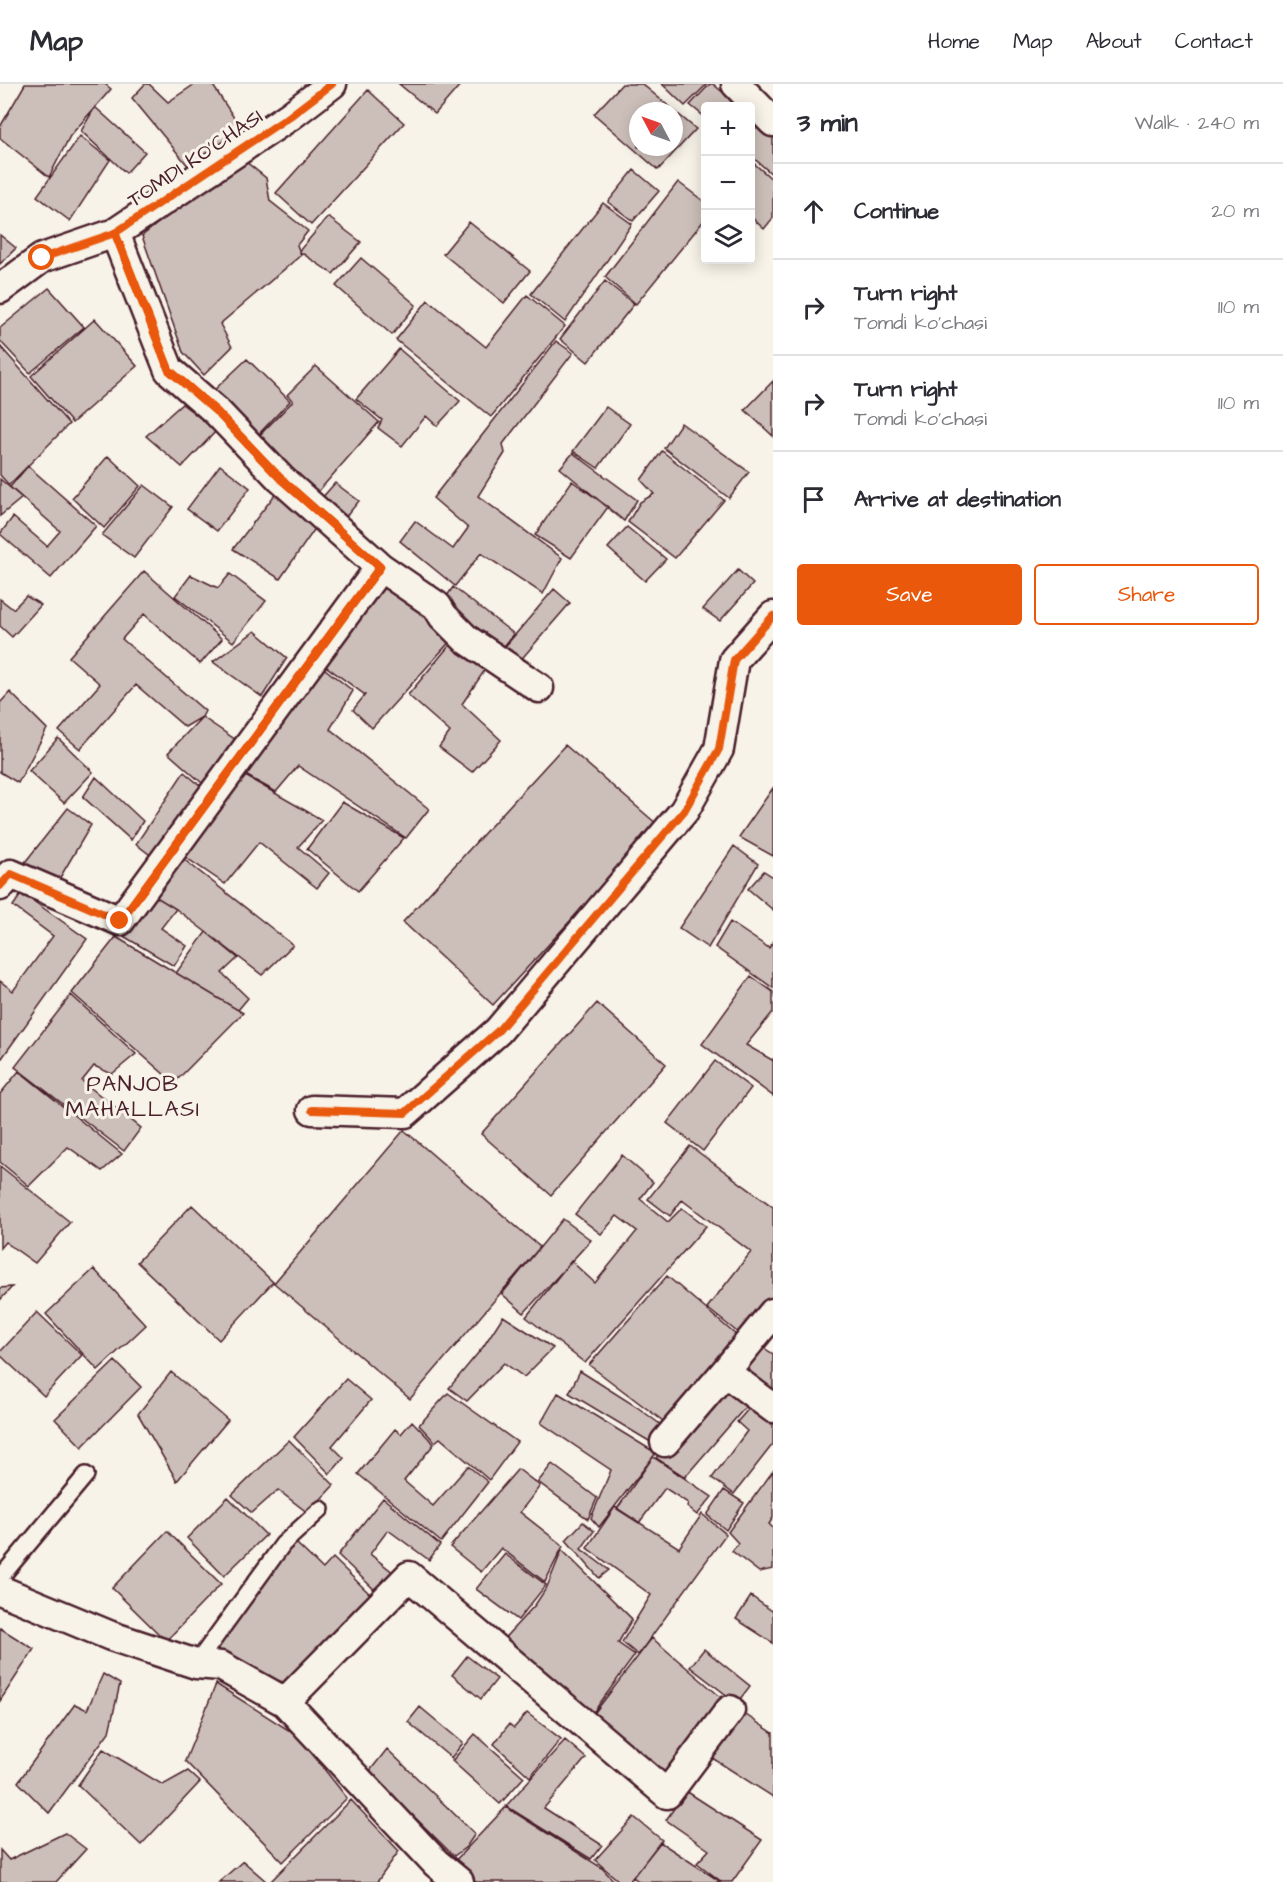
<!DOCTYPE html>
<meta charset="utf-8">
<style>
body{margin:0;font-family:"Architects Daughter",sans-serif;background:#f7f7f7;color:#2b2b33}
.controls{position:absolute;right:18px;top:18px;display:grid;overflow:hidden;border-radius:6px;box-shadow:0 3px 15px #0003}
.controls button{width:54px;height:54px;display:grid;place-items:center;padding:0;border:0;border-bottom:2px solid #e1e1e2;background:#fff;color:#2b2b33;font:30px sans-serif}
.compass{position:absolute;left:629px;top:18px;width:54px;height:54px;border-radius:50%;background:#fff;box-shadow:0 3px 15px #0003;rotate:311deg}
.stop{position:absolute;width:18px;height:18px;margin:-14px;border:4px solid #ea580c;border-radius:50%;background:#fff}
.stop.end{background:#ea580c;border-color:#fff;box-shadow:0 2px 6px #0008}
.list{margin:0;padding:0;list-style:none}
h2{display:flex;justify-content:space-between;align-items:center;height:78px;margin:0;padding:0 24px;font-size:26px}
h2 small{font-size:20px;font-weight:400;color:#7c7c81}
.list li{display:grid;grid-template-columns:39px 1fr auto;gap:18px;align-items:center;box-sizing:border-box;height:96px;padding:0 24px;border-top:2px solid #e1e1e2}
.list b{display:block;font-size:22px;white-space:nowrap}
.list p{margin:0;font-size:20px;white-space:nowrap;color:#7c7c81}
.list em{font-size:20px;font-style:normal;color:#7c7c81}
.actions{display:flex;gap:12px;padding:18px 24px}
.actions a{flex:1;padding:14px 0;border:2px solid #ea580c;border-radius:6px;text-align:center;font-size:21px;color:#ea580c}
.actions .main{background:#ea580c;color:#fff}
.icon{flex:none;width:33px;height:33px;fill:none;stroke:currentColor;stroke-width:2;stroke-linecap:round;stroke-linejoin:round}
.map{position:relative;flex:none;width:773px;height:1798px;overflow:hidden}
header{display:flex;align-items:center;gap:36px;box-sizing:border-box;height:84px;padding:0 30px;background:#fff;border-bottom:2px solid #e1e1e2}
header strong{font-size:28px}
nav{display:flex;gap:33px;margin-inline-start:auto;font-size:21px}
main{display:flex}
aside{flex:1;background:#fff}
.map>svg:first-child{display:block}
.building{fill:#ccbfb9;stroke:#4a1f2b;stroke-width:1.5;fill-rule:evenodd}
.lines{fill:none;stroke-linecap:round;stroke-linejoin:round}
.lane-casing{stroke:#4a1f2b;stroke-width:20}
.street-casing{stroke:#4a1f2b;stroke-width:33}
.lane{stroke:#f7f3e8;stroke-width:15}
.street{stroke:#f7f3e8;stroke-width:28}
.cycleway-casing{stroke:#f7f3e8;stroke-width:11}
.cycleway{stroke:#e8590c;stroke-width:8}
.route{stroke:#ea580c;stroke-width:8}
.labels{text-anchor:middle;stroke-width:6;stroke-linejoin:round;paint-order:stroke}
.street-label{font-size:21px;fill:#4a1f2b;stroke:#f7f3e8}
.neighbourhood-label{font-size:22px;letter-spacing:1.5px;fill:#4a1f2b;stroke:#f7f3e8}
</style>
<header>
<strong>Map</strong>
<nav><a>Home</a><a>Map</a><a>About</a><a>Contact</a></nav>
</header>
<main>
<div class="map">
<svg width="773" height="1798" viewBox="0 0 773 1798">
<rect width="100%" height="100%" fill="#f7f3e8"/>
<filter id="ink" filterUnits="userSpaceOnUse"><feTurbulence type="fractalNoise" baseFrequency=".0167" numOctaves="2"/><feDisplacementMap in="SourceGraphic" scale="12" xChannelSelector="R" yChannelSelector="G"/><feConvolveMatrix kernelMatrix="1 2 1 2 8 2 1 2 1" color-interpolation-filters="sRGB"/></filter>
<g filter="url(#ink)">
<!-- building -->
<path class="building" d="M25,0H105L111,5L70,52L49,93L0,54V43Z
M145,0H149L168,18L195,0H212L242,46L189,83L132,14Z
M399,0H461L435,30Z
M622,0H642L696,45L658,86L594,30ZM638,27H674V63H638Z
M662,0H707L685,22Z
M710,0H713L733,17L728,22H706V34L690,21Z
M368,6L404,39L311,141L276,109Z
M95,23L145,68L126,89L81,47Z
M750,32L773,54V91L750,71Z
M80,52L110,76L70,137L37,112Z
M240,73L266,94L270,117L308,147L297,161L301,171L220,240L232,263L204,291L183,268L142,152Z
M750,76L773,96V134L764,145L750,132Z
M634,86L659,107L633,137L608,118Z
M678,98L706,119V134L636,220L605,193Z
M603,119L632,140L565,238L531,210Z
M328,133L361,158L333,190L299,167Z
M469,138L530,187L504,219L443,170Z
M0,151L16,164L0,180Z
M361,174L416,221L392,251L336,202Z
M605,197L634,220L588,278L560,255Z
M49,204L84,243L30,289L0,257V244Z
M527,211L565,242L491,333L396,256L428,216L486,263Z
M95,235L137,282L72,339L31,292Z
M556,257L573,269L503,360L505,369L478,412L562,474L543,510L481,469L455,502L400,457L415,437L453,465L468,444L433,414Z
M0,262L69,340L9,401L0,391Z
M399,265L460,317L437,342L426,332L402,362L378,344L382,336L356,315Z
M247,275L290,317L255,354L210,310Z
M316,282L379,338L317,409L252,359L293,317L287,311Z
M773,297V352L745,326Z
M182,320L217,346L182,383L146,352Z
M606,323L630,340L598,384L573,367Z
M681,339L749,388L729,414L664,364Z
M662,367L724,416L675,474L628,438L640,418L654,410L641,396Z
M573,369L637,416L624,437L560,384Z
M108,372L140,402L104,444L72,414Z
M220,381L250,404L217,447L187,425Z
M28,382L96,442L51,494L0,450L13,433L47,462L60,447L10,403Z
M0,395L22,414L0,432Z
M572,397L608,423L571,474L535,451Z
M335,399L359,417L344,435L321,415Z
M144,401L173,423L134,474L102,451Z
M280,404L321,436L280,495L233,465Z
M627,443L666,475L645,497L608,464Z
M738,486L753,500L720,537L703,525Z
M144,487L222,555L200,580L144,530L122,555L205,627L202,633L185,643L136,601L80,665L59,647L100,600L69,573Z
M230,490L266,517L233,558L175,512L191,491L218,504Z
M384,493L454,553L372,644L353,626L365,611L316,575Z
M453,503L514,550L500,567L441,521Z
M554,505L570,519L518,579L503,565Z
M26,512L41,521L12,553L0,542V515L13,525Z
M255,547L287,574L262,613L213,578Z
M454,556L487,583L462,620L501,656L472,688L439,663L450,648L408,611Z
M316,578L353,607L330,645L429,725L406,754L298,682L276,708L242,689Z
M10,608L47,645L18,699L0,688V619Z
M202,633L236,656L202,699L168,669Z
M58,654L93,688L64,719L29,687Z
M565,661L658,741L493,921L403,838Z
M184,688L208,708L158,777L136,760Z
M240,689L322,736L298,763L329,789L317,804L259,758L225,800L178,768Z
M96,693L143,737L131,756L83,713Z
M773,704V772L739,753Z
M342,718L404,754L358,807L307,765Z
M68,724L91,741L58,797L22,782Z
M734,762L758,780L708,864L679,844Z
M177,770L293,861L262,891L176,825L150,809Z
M764,787L773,793V826L748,805Z
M22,809L87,855L2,974L0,972V897L13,907L53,852L13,822Z
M150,809L176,825L161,844L187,862L174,882L120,850Z
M730,838L769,864L773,858V904L715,863Z
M206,848L238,874L222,889L248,914L238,926L176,889Z
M116,853L243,929L174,999L72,909Z
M751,892L773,908V928L746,961L772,976L773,975V1012L702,960Z
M71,911L136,970L112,990L94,982L82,997L141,1044L124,1067L15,983Z
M597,919L666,980L551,1111L481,1050Z
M715,977L751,1004L703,1067L667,1039Z
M19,987L122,1070L102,1087L68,1063L29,1102L0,1078V1010Z
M404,1046L540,1163L410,1315L274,1199Z
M690,1062L773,1123V1222L746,1255L707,1224L751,1168L682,1116L670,1132L648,1115Z
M622,1071L653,1098L640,1115L668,1138L682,1124L706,1142L585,1279L526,1233L571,1177L595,1199L637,1147L617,1132L601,1150L575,1130Z
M0,1082L70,1138L35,1179L5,1158L0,1164Z
M192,1121L273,1198L219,1256L137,1178Z
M563,1135L591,1156L524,1229L502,1210Z
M94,1185L146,1241L98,1286L46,1230Z
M667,1192L743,1257L671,1343L589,1281Z
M12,1203L0,1216V1204Z
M37,1228L82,1271L44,1312L0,1271V1268Z
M503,1232L553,1264L524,1293L504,1279L467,1317L449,1304L483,1263Z
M764,1264L773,1270V1312L744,1289Z
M115,1277L141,1303L82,1363L55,1335Z
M580,1287L637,1323L668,1346L654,1360L569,1309Z
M171,1288L228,1336L177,1397L138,1330Z
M346,1295L371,1316L332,1362L344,1374L330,1390L294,1353Z
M719,1297L748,1320L685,1393L656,1374Z
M448,1309L517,1358L489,1396L440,1354L435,1358L419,1341Z
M558,1309L656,1369L599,1443L591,1434L611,1386L541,1339Z
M751,1322L773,1339V1360L734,1410L712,1394L747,1347L737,1338Z
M412,1337L434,1360L404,1397L433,1422L468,1382L488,1398L441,1458L358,1390L395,1345L401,1350Z
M289,1356L334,1401L308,1429L278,1406L252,1429L232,1411Z
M653,1373L712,1413L697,1431L687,1423L688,1419L665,1404L639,1439L617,1425Z
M552,1380L597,1414L588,1435L538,1398Z
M518,1385L540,1402L520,1428L563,1462L545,1498L501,1464L481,1488L450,1463Z
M773,1387V1434L769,1440L773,1444V1485L759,1488L732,1467L738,1459L728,1448Z
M724,1406L744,1419L726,1446L707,1431Z
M228,1413L266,1451L224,1492L187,1454Z
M383,1414L440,1461L429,1476L388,1446L370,1470L399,1493L379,1510L338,1471Z
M615,1423L679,1464L702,1430L726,1450L638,1571L622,1558L651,1511L587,1464Z
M583,1438L594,1447L581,1465L609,1486L599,1494L566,1456Z
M167,1447L221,1500L166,1557L112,1504Z
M295,1458L323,1485L333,1474L374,1514L293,1601L236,1584L212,1568Z
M562,1466L632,1535L618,1559L635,1571L587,1637L497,1562L535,1521L547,1503Z
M505,1470L546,1501L518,1536L476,1505Z
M751,1512L772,1527L773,1525V1559L736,1535Z
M0,1544L34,1565L0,1617Z
M652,1554L729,1620L696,1665L659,1692L589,1636Z
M704,1565L750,1602L737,1619L690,1583Z
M467,1572L497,1595L481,1615L452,1591Z
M103,1590L120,1600L109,1648L49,1729L18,1698L75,1620L87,1626Z
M216,1600L298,1652L347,1714L283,1778L185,1677Z
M420,1623L463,1659L451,1674L408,1638Z
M740,1627L773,1649V1713L709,1672Z
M527,1629L561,1655L530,1693L494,1660L509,1640L514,1644Z
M475,1650L524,1693L500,1720L452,1677Z
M565,1656L586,1674L544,1724L602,1761L591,1775L506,1722Z
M103,1665L163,1701L188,1687L200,1698L141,1761L78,1701Z
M387,1665L475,1750L466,1763L454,1772L369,1688Z
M686,1707L762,1756L732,1798H722L697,1779L709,1766L666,1736Z
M351,1716L399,1767L377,1798H270Z
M506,1723L602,1784L615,1798H472L451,1781Z
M634,1733L662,1756L629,1798H620L595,1776Z
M65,1749L86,1765L56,1798H0V1766L9,1776Z
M660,1758L721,1798H640L633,1793Z
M243,1777L267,1798H219Z"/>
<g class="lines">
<!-- lane casing -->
<g class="lane-casing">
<path id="lane" d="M0,1494L86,1391
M196,1580L283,1460L321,1425"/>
</g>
<!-- street casing -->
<g class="street-casing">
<path id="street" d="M736,0L773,38
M0,205L42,174L115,149
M380,483L437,522L443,532L466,555L539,604
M0,802L11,790L120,837L380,483L281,395L217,328L169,286L115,149L290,32L332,0
M312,1026L405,1029L498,947L684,727L719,665L734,576L773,532
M725,1288L773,1229
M665,1358L725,1288L773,1324
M0,1506L111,1552L196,1580L221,1582L285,1618L436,1779L459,1798
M285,1618L409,1492L667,1710L730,1626"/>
</g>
<!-- lane -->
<use href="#lane" class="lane"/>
<!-- street -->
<use href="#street" class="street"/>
<!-- cycleway casing -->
<g class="cycleway-casing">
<path id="cycleway" d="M0,802L11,790L120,837L380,483L281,395L217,328L169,286L115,149L290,32L332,0
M312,1026L405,1029L498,947L684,727L719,665L734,576L773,532"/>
</g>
<!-- cycleway -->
<use href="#cycleway" class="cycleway"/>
</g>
</g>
<g class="lines" filter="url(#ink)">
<!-- route -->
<path class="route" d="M42,174L115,149L169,286L217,328L281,395L380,483L120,837"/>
</g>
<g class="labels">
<!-- street labels -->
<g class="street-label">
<text transform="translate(195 74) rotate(-34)" y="7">TOMDI KO'CHASI</text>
</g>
<!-- neighbourhood labels -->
<g class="neighbourhood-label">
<text x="133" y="1007">PANJOB<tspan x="133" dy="25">MAHALLASI</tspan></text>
</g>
</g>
</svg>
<div class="controls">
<button>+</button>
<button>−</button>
<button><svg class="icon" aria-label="layers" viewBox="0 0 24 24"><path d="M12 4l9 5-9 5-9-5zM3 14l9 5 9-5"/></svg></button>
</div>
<svg class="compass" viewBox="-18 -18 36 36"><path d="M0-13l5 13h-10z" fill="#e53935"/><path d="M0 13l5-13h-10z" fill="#7c7c81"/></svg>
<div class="stop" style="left:42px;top:174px"></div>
<div class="stop end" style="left:120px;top:837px"></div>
</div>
<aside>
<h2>3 min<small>Walk · 240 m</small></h2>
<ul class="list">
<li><svg class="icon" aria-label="ahead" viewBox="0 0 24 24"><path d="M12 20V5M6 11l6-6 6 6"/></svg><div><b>Continue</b></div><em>20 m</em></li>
<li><svg class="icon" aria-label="right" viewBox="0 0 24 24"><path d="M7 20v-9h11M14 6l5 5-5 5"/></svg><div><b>Turn right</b><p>Tomdi ko'chasi</p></div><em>110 m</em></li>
<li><svg class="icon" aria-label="right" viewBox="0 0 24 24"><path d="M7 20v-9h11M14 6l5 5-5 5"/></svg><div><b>Turn right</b><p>Tomdi ko'chasi</p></div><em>110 m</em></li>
<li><svg class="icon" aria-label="arrive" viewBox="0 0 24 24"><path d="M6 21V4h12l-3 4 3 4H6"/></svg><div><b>Arrive at destination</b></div></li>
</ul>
<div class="actions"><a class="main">Save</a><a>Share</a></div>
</aside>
</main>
